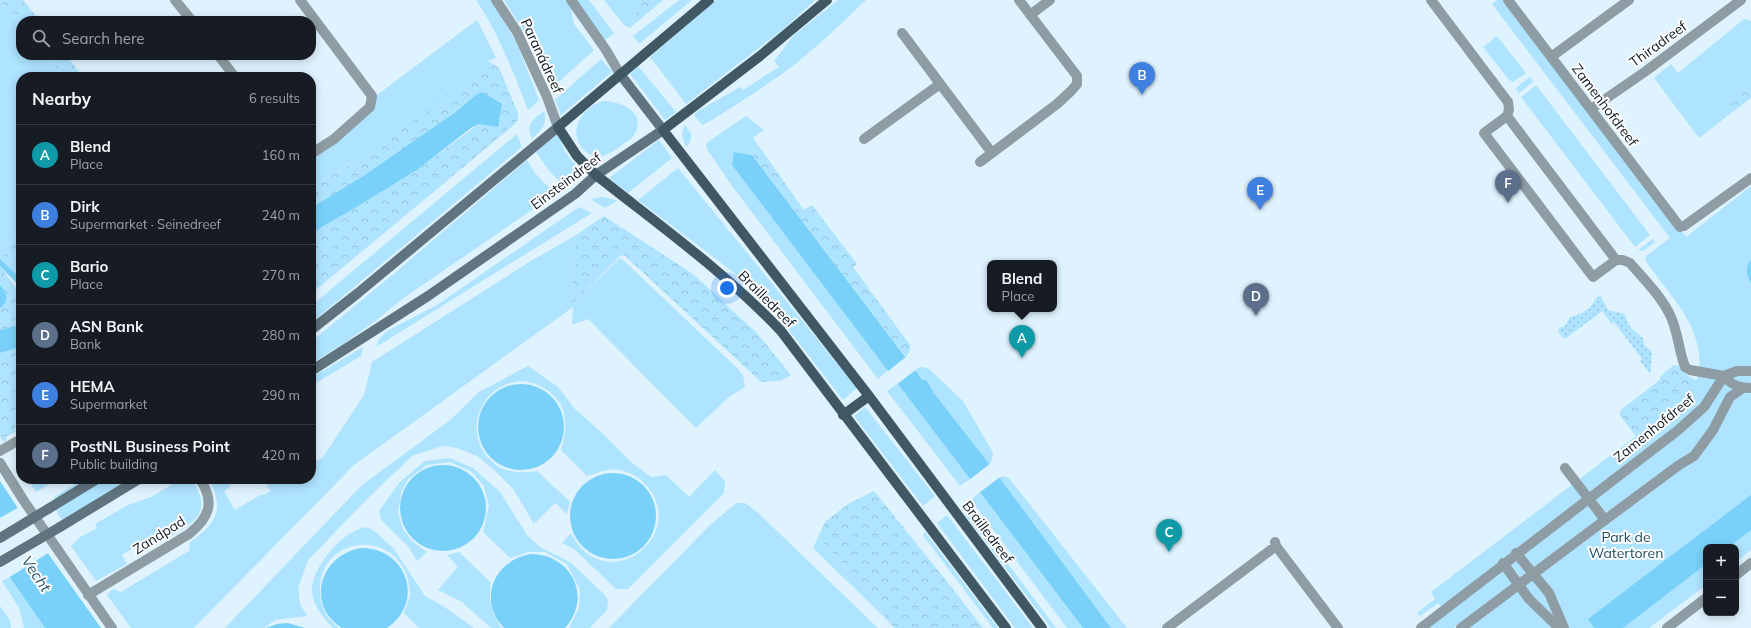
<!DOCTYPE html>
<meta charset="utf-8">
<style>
body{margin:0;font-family:Mulish,sans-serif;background:#242831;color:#f1f3f6}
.controls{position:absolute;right:12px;bottom:12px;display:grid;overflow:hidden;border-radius:8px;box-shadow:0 2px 10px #0003}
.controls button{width:36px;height:36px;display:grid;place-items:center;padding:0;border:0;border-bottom:1px solid #363941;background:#171b24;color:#f1f3f6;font:20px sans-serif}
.you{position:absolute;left:727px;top:288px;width:14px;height:14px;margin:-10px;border:3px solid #fff;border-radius:50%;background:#1a73e8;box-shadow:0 0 0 6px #1a73e833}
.badge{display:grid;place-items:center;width:26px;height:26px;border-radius:50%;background:#9b5c24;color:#fff;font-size:13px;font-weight:700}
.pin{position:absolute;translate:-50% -33px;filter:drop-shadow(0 1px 2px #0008)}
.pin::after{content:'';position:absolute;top:21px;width:14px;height:12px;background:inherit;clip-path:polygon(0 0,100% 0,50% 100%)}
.popup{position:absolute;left:987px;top:260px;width:70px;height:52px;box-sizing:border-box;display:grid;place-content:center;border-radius:8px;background:#171b24;filter:drop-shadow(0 1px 3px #0005);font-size:13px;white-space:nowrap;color:#9ea1a6}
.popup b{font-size:15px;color:#f1f3f6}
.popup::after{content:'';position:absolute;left:50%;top:100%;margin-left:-8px;border:8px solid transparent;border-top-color:#171b24}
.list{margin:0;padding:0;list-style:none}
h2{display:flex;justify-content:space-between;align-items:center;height:52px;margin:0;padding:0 16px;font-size:17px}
h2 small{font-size:13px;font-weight:400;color:#9ea1a6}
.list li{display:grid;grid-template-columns:26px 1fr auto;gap:12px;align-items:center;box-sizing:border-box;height:60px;padding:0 16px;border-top:1px solid #363941}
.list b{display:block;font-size:15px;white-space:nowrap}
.list p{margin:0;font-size:13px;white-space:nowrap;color:#9ea1a6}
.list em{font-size:13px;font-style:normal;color:#9ea1a6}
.icon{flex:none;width:22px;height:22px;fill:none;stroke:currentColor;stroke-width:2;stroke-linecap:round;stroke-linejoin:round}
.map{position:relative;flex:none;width:1751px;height:628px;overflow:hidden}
.search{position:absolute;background:#171b24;box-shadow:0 2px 10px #0003;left:16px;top:16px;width:300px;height:44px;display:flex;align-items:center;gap:10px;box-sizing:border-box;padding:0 14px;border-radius:16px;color:#9ea1a6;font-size:15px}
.panel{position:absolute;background:#171b24;box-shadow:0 2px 10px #0003;left:16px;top:72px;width:300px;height:412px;border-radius:16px}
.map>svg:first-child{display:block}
.green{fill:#aee4ff}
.forest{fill:url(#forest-crowns)}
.garden{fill:url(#garden-dots)}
.water{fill:#79d1f9}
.pier{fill:#dff3fe}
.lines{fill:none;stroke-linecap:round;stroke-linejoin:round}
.minor{stroke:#8e9ca3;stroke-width:10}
.tertiary{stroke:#8e9ca3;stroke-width:10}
.secondary{stroke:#5f747e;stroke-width:10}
.primary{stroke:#3f5864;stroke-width:10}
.secondary-bridge{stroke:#5f747e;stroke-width:10}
.labels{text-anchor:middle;stroke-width:4;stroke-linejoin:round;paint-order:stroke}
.street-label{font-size:14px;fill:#0e1b21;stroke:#fdfdfd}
.park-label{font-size:14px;fill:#1b4c61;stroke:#fdfdfd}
.water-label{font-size:15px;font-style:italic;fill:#25556a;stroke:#fdfdfd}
</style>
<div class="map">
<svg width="1751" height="628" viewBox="0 0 1751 628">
<defs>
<pattern id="forest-crowns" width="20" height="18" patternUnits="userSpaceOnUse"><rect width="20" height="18" fill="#aee4ff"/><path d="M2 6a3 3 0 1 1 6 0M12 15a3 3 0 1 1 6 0" fill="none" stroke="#94c3da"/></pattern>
<pattern id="garden-dots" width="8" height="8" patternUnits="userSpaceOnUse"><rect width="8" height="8" fill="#aee4ff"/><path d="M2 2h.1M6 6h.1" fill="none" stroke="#94c3da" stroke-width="1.8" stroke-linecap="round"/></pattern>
</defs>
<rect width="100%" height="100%" fill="#dff3fe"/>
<!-- green -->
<path class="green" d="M0,0L21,25V55H48L62,77H21V236L7,244L0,240Z
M476,0H492L517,44L539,100L528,110C513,72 499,34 476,0Z
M504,0H566L570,5L574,24L594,50L551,89L533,46Z
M575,0H589L614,33L605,40Z
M604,0H641L630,28L624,25Z
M679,0H692L639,44L633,36Z
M716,0H815L786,27L686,104L650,57Z
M838,0H866C842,23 819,45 793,66C766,86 737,104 709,122L702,125L694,115L698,111L740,87L743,90L779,67L774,61L793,36Z
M1497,0H1503L1686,237L1751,186V550L1736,562V547H1706V585L1649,628H1458L1456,626L1454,628H1423L1445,611L1438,603L1420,616L1417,613L1435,599L1431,592L1636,436L1620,415L1621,410L1660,380L1661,376L1674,365L1680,366C1684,374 1689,378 1697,380C1707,341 1684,311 1661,282C1656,274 1649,267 1645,259L1646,256L1670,238L1492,4Z
M1744,19H1746L1751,21V84L1728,101L1734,111L1699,138L1654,78L1671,64L1678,73Z
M477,20L496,58L488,61L457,88L388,141L311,187V157L372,112L377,95Z
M1497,36L1526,73L1513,82L1509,80L1483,47Z
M601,59L612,72L561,115L555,100Z
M638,66L676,112L665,120L630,74Z
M1530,77L1533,82L1519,93L1516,89L1518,86Z
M1536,85L1650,235L1635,247L1521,97Z
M603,101C621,101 648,113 634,135C632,139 626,142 622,145C609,155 595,163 582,148C567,129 584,107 603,101Z
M544,111C548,124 541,130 532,139C525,123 532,121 544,111Z
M746,116L764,130L753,138L758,145L752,155L735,152L732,165L888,370L878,379L732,186L707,149L706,145L709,141Z
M684,124C691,132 695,138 686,147L682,136Z
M560,132C560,150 572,161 583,173L566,187L549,171L536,152Z
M517,134L522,147L311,323V306Z
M659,140L672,158L628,193L609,178Z
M527,160L535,173L555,194L405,297L374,322L344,343L311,364V342L397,271Z
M678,168L857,388L843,400L775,312L741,278L638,200Z
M602,197L612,199L617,201L605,208L592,200L594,198Z
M579,207L592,213L376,347L379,339L387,331L437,305Z
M576,235L572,304L619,259H622L737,368L743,375L745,387L729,397L696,428L588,319L572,325L573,307L354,465L194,628H131L107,595L113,589L121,592L189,551L190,542C216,524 226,509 208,479H228L231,486L224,491L235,510L262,494L264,495L270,491L266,483L274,479H311V464L323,457L364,395L372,362L531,261Z
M1653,239L1655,242L1643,251L1638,250Z
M21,251V279L0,259V254L7,257Z
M363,347L361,356L311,386V378Z
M528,366L558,387L575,409L601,432L631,462L651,477L666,475L689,497L715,470L725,481L724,493L628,589H616L575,550L562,543L571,533C574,538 577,544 581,548C623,590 688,527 644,483C635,474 621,468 608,470C601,471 594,474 587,476L561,450C567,431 569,408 552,394C540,384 525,378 510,383C476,393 465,437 491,461C494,463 497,467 501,468C512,473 525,473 537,471L570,502L567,514L555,503L534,524L514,490L494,470L477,456L457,448L442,446L412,456L369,497L308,560L298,588L300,604L307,616L275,620L264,628H225L362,485L449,421L479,392Z
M920,367L928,368L963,401L992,451L993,455L990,465L934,393C930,383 922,378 915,370Z
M898,383L970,479L960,486L887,391Z
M865,407L935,496L923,506L854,416Z
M450,458L473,468L500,492L527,535L540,547L570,562L604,594L608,600L607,610L590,628H569L579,608L580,590L567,564L545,552H528L510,558L483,532L489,506L484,486L472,472L450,462L427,465L408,479L401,493L398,513L403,529L412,541L427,552L417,561L408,546L382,521L379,511L400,482L425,461Z
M1003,476L1009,478L1127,628H1111L999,478Z
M37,479H58L36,492L30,483Z
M84,479H91L56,501L54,497Z
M104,479H130L64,520H62L56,510L57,509Z
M181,479H191C216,513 192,524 165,540L160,532L122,555L127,564L96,581L71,546L80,537L97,528L95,524L128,505L151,497Z
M980,492L1083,628H1067L971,500Z
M736,503H745L756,511L878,628H609L710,525Z
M967,509L968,511L1056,628H1051L966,516L965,512Z
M947,515L1033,628H1015L937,523Z
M365,527L371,529L377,533L394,549L425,596L443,606L474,628H419L404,613C406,607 410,599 410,593C407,527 318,531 320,592C320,607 327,619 339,628H333C307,601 305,584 328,554C338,541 349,532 365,527Z
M925,532L998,628H993L925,538L923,535Z
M818,537L862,583L893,627L880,613L813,548Z
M459,552L491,583C487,601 493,613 501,628H491L462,602L438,590L458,567L447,555Z
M10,577L45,628H24L19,608L2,581Z
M0,606L10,620L11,628H0Z"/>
<!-- forest -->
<path class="forest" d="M0,0H23L40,21H21V25Z
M641,0H663L630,28Z
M48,55H66L83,77H62Z
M488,61L499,68L518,113V119L515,124L311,294V233L350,211L417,170L479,124L476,95C424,137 369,175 311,208V187C375,152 432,109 488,61Z
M1751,84V98L1734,111L1727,101Z
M758,145L804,210L812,205L857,264L853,267L910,345V350L906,357L752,155Z
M604,216L693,274L756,332L791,375L780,381L761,382L624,255L619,257L572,304L576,235Z
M21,236V251L7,257L0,254V240L7,244Z
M0,266L15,287L21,290V324L0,330Z
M21,347V423L16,426L15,430L20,432L18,434L15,432L6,437L7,440L4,442L0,437V353Z
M1674,365L1680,366L1682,371L1690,379C1685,410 1659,419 1636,436L1620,415L1621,410L1660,380L1661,376Z
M874,491L949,584L983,628H894L862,583L818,537L825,522L848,504Z"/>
<!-- garden -->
<path class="garden" d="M1600,295L1608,310L1625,314C1627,326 1634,331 1643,338L1644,345L1652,352L1650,374L1640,361L1642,359L1614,322L1612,324L1602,311L1565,339L1558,332L1559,328L1565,326L1570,317C1577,315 1584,313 1590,307C1594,303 1595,297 1600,295Z"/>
<!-- water -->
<path class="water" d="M482,92L502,104L498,127L479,124L471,128L417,170L350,211L311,233V208L365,175L454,113L476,95Z
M734,152L752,155L922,379L927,381L934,393L990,465L1111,628H1083L732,165Z
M0,259L21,279V288L0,266Z
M1751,260V283C1746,274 1745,268 1751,260Z
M0,285C7,293 10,301 0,308Z
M21,324V347L0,353V330Z
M478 427a43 43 0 1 1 86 0a43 43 0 1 1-86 0Z
M400 508a43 43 0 1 1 86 0a43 43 0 1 1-86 0Z
M570 516a43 43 0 1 1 86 0a43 43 0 1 1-86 0Z
M0,481L47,552L101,628H45L0,563Z
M1751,495V530L1729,547H1706V564L1623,628H1594L1588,619Z
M361,548C406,547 426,602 387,628H342C305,605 320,555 361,548Z
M531,554C571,554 593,597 565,628H504C477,600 494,560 531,554Z
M288,623L305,628H266L277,624Z"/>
<!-- pier -->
<path class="pier" d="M907,356L917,369L896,385L887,372Z
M991,463L1000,477L979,493L969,480Z
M19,507L50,552L8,578L0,566V518Z"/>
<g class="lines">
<!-- minor -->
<path class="minor" d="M175,0L192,21
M300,0L372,96L370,107L334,139L311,154
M496,0L517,32L547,97L558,127
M571,0L606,50L620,74
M1431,0L1508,102L1509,110L1507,116L1484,133L1593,277L1616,260
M1508,0L1680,227L1684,226L1751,178
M1030,15L1050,0
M902,33L992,153
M218,55L235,77
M1551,57L1629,0
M1591,109L1646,71L1741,0
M1507,116L1616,260H1623L1630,263C1644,279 1662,297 1671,317C1678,333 1679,351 1685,367L1690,370L1724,376
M864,139L940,84
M980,162L1057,104L1071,91L1077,84V76L1019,0
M0,451L21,439
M0,463L24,501L112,628
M1565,468L1605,520
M1275,542L1276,546L1338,628
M1516,553L1549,593L1564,628
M1503,563L1529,599L1559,628
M1736,575L1751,563
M88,595L189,534C210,517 215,502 200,479
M1167,628L1276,546
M1667,628L1706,598"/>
<!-- tertiary -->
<path class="tertiary" d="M1724,376C1731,385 1739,388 1751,388
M1724,376L1737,371H1751
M1421,628L1677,431L1704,407L1724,376
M1461,628L1605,520L1679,465L1694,456L1713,430L1730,397L1743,388"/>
<!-- secondary -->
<path class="secondary" d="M311,330L358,293L558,127
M311,371L428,296L575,194L596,175L663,130L620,74
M48,509L97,479
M60,527L139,479"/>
<!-- primary -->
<path class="primary" d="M709,0L558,127L577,156L596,175C659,225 725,272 781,331L1006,628
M827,0L760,56L663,130L869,396L1042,628
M843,415L869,396"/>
<!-- secondary-bridge -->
<path class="secondary-bridge" d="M0,538L48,509
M0,562L60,527"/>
</g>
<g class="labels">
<!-- street labels -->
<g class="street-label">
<text transform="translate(1658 44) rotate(-36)" y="5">Thiradreef</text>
<text transform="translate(542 56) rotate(65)" y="5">Paranádreef</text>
<text transform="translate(1605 105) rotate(53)" y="5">Zamenhofdreef</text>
<text transform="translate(566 181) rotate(-37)" y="5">Einsteindreef</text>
<text transform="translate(767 299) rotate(45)" y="5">Brailledreef</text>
<text transform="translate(1654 428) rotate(-39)" y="5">Zamenhofdreef</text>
<text transform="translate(988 532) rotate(53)" y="5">Brailledreef</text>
<text transform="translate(159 535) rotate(-32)" y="5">Zandpad</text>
</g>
<!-- park labels -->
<g class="park-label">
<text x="1626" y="542">Park de<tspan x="1626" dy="16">Watertoren</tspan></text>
</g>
<!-- water labels -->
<g class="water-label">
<text transform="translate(36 574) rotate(56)" y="5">Vecht</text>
</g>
</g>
</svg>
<div class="controls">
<button>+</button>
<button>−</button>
</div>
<div class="you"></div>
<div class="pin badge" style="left:1022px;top:358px;background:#0f9aa8">A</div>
<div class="popup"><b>Blend</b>Place</div>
<div class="pin badge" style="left:1142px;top:95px;background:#3f7fe0">B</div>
<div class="pin badge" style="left:1169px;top:552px;background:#0f9aa8">C</div>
<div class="pin badge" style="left:1256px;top:316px;background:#5c6f8a">D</div>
<div class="pin badge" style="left:1260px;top:210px;background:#3f7fe0">E</div>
<div class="pin badge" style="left:1508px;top:203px;background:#5c6f8a">F</div>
<div class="search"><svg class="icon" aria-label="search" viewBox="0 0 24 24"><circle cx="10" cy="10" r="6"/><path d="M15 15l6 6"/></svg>Search here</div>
<section class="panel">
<h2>Nearby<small>6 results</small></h2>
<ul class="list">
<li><span class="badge" style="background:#0f9aa8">A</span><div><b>Blend</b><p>Place</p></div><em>160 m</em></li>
<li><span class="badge" style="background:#3f7fe0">B</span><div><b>Dirk</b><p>Supermarket · Seinedreef</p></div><em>240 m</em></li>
<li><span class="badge" style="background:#0f9aa8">C</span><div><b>Bario</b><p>Place</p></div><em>270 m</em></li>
<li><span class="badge" style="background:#5c6f8a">D</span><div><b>ASN Bank</b><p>Bank</p></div><em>280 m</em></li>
<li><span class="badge" style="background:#3f7fe0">E</span><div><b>HEMA</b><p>Supermarket</p></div><em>290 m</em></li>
<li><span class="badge" style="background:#5c6f8a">F</span><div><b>PostNL Business Point</b><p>Public building</p></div><em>420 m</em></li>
</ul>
</section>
</div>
